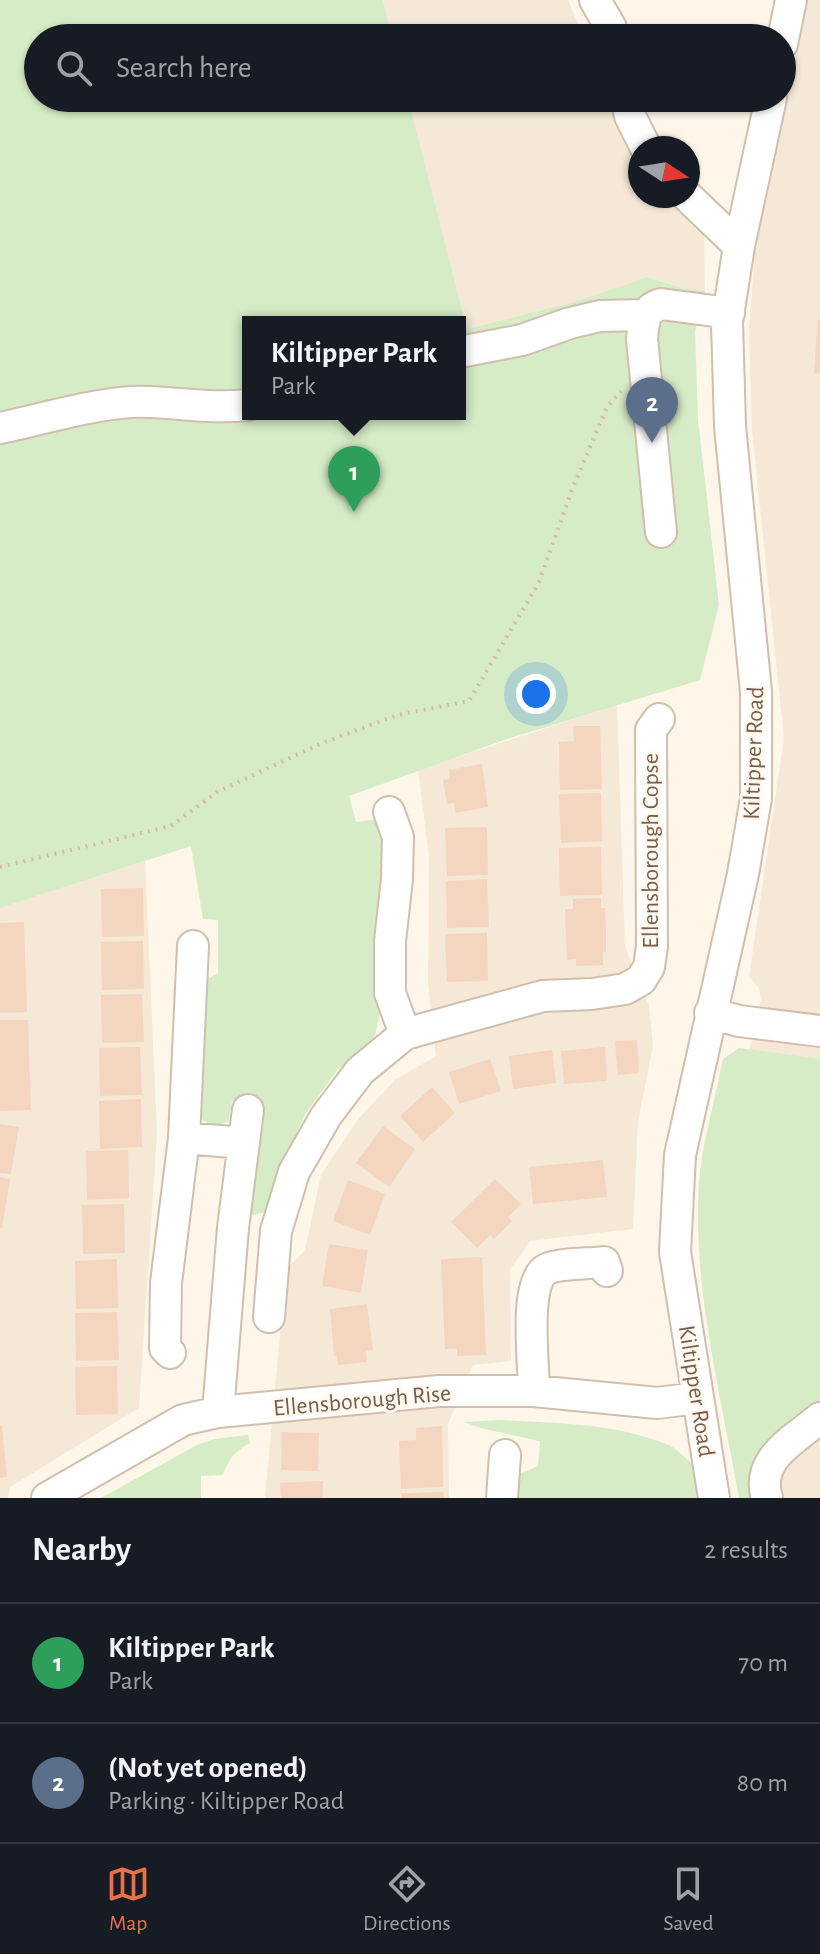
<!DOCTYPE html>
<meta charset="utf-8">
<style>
body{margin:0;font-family:"Alegreya Sans",sans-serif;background:#20242c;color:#f1f3f6}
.compass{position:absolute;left:628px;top:136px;width:72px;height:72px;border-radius:50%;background:#171b24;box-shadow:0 2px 6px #0004;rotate:102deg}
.you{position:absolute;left:536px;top:694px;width:28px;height:28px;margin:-20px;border:6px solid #fff;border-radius:50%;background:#1a73e8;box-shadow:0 0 0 12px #1a73e833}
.badge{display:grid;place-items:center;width:52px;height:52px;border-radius:50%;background:#eb714a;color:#fff;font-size:26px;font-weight:700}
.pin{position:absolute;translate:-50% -66px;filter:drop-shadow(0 2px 4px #0008)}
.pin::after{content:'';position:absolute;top:42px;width:28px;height:24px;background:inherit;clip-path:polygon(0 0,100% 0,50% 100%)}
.popup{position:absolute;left:242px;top:316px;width:224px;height:104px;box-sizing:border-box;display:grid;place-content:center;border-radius:0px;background:#171b24;filter:drop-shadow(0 2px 6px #0005);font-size:26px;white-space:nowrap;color:#9ea1a6}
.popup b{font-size:30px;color:#f1f3f6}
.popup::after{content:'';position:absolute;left:50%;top:100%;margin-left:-16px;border:16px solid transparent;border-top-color:#171b24}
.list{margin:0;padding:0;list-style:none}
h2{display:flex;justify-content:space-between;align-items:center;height:104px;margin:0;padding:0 32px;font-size:34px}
h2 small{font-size:26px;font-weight:400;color:#9ea1a6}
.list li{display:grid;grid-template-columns:52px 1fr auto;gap:24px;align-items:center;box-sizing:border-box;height:120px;padding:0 32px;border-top:2px solid #363941}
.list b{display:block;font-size:30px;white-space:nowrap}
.list p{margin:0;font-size:26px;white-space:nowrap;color:#9ea1a6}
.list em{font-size:26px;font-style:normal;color:#9ea1a6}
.icon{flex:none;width:44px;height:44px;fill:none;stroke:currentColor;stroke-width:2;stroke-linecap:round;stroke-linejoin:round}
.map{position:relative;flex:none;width:820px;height:1498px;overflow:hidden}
.search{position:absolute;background:#171b24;box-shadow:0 2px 6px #0004;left:24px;right:24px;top:24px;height:88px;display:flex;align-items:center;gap:20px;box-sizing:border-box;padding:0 28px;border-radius:44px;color:#9ea1a6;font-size:30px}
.sheet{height:344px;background:#171b24}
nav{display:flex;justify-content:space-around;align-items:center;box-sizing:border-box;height:112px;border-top:2px solid #363941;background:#171b24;font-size:22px;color:#9ea1a6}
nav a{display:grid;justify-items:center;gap:4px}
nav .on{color:#eb714a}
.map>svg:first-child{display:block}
.residential{fill:#f5e8d7}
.green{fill:#d5ecc6;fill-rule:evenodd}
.building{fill:#f4d5bf}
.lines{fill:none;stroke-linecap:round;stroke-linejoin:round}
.minor-casing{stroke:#d1bead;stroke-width:34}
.path{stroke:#dab8a1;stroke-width:4;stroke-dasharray:2 6;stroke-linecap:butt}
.minor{stroke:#fff;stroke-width:30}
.labels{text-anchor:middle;stroke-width:6;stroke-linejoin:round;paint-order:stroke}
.street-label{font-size:24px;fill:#7a5c4b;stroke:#fff9f0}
</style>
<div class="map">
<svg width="820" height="1498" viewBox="0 0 820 1498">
<rect width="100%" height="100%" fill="#fdf6e9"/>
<!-- residential -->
<path class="residential" d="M383,0H568L584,38H392Z
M805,0H820V1498H739L740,1060L750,1048L761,1000L759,988L749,977L784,738L752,430L749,327L755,252Z
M408,98H606L621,132L640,157V196H673L698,221L704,235L705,291L685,289L647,277L581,300L467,329Z
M617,705L625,947L649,1006L653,1046L638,1122L633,1229L530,1241L510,1269L511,1361L473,1365L448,1424L449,1498H265L286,1270L305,1250L321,1175L359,1118L396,1079L436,1056L428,984L429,857L418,770Z
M145,861L157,1134L139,1408L10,1487L8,1498H0V908Z"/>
<!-- green -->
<path class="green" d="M0,0H383L392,38H38V98H408L467,329L581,300L647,277L685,289L705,291L695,331L698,419L719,605L700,680L504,740L349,796L356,822L380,819L386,844L375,960L381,1010L375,1035L364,1049L338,1069L306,1113L277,1175L265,1212L253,1215L245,1208L262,1106L232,1101L229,1121L213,1127L197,1116L206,980L218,973V920L203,919L191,846L0,908ZM248,322H460V414H248Z
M739,1048L820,1059V1405L757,1498H739C721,1395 692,1287 699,1182C702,1144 714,1105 721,1068L723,1059Z
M500,1420C555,1423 614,1423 666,1444C677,1448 687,1460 696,1467L701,1498H517L519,1474L538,1466L540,1441L484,1429L464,1422Z
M248,1435L250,1443C235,1451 228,1459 223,1475L201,1476V1498H101L197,1445L214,1439Z"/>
<!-- building -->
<path class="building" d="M818,319H820V374L814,373Z
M573,726H600L602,789L560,790L559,742L574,741Z
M482,764L488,807L455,813L454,803L447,804L443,780L450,779L449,770Z
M601,793L602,841L561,843L559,794Z
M487,827L488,875L447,876L445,828Z
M601,847L602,895L560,896L559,848Z
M487,879L489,927L447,928L446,881Z
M143,888L144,936L102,937L101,889Z
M601,898V908H605L606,930V952H603V965L576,966V959L567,960L565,909H573V899Z
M24,922L27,1012L0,1013V923Z
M487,933L488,981L447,982L445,934Z
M143,941L144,989L102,990L101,942Z
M142,994L144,1042L102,1043L101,995Z
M0,1020H28L31,1110L0,1111Z
M637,1040L639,1073L618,1075L615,1041Z
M140,1047L142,1095L100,1096L99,1048Z
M605,1047L607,1081L564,1084L561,1051Z
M552,1050L556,1083L513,1089L509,1056Z
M490,1059L501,1091L459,1104L449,1072Z
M432,1087L455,1113L423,1142L400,1116Z
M141,1099L142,1147L100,1149L99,1101Z
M0,1124L19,1127L11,1174L0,1173Z
M383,1126L415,1149L389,1187L356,1163Z
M128,1150L129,1198L87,1200L86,1151Z
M603,1160L607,1197L533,1204L529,1167Z
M0,1177L10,1179L2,1229L0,1228Z
M495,1179L521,1204L508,1217L512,1221L494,1239L490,1235L477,1248L451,1222Z
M348,1180L385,1194L370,1235L333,1221Z
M124,1204L125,1253L83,1254L82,1205Z
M329,1244L368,1250L361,1293L322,1286Z
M482,1257L486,1355L457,1356V1349H445L441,1259Z
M117,1259L118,1308L76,1309L75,1261Z
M367,1304L373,1350L366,1351L367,1362L338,1365L337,1356H334L330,1309Z
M117,1312L119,1360L76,1361L75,1313Z
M117,1366L118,1414L76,1415L75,1367Z
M0,1426H2L7,1477L0,1478Z
M442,1426L443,1487L401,1489L399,1441L416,1440V1428Z
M282,1432L319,1433L318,1471L281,1470Z
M323,1481V1498H281L280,1483Z
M443,1492L444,1498H401V1493Z"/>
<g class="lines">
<!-- minor casing -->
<g class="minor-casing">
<path id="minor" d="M595,0L611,28L613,38
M782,44L791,0
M626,98L630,116L646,148
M687,196L739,246
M460,352L522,340L570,323L600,316L645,315
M0,428C44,419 104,400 148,402C184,403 211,409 248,405
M661,532L642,339C644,323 643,309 661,304L729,313
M389,812L398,837L397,879L390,941V993L405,1034
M710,1013L739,1021L820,1031
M184,1138L244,1143
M269,1317L276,1231L294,1172L326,1116L360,1071L405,1034L543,996L592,994L625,989L641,980L649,967L652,946L651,730L659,719
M170,1353L165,1348L166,1283L184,1138L193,946
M534,1391C534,1366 523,1280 547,1269C560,1263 589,1264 604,1262L607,1271
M218,1412L233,1228L248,1110
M47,1498L183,1420L218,1412L439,1391H534L657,1403L697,1398
M502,1498L505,1455
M714,1498L675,1252L680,1155L743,874L756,798V692L730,426L727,322L739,246L771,98
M767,1498C755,1459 794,1440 820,1418"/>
</g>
<!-- path -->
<path class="path" d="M0,867L171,826L217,792L320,744L397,715L469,701L539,582L573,487L607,407L621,391"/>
<!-- minor -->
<use href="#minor" class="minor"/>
</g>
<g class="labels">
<!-- street labels -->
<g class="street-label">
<text transform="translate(753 753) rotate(-88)" y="8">Kiltipper Road</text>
<text transform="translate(650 851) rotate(-90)" y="8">Ellensborough Copse</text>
<text transform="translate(697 1391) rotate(81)" y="8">Kiltipper Road</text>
<text transform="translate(362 1400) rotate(-5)" y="8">Ellensborough Rise</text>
</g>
</g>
</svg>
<svg class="compass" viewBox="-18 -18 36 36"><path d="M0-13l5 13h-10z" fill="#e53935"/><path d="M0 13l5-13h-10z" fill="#9ea1a6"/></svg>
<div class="you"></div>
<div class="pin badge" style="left:354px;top:512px;background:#2e9e5b">1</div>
<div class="popup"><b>Kiltipper Park</b>Park</div>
<div class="pin badge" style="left:652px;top:443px;background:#5c6f8a">2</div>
<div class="search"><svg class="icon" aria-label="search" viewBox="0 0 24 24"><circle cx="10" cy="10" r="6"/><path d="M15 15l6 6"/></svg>Search here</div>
</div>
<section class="sheet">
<h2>Nearby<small>2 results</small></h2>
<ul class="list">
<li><span class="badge" style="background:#2e9e5b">1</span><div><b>Kiltipper Park</b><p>Park</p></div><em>70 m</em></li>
<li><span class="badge" style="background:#5c6f8a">2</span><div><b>(Not yet opened)</b><p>Parking · Kiltipper Road</p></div><em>80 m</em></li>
</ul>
</section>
<nav>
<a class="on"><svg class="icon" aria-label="map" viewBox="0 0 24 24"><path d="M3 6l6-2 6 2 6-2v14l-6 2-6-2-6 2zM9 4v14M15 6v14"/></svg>Map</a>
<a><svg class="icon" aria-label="directions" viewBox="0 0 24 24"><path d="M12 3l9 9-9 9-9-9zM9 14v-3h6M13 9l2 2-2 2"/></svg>Directions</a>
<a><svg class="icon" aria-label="saved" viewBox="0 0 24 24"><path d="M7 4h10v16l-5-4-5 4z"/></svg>Saved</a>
</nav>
